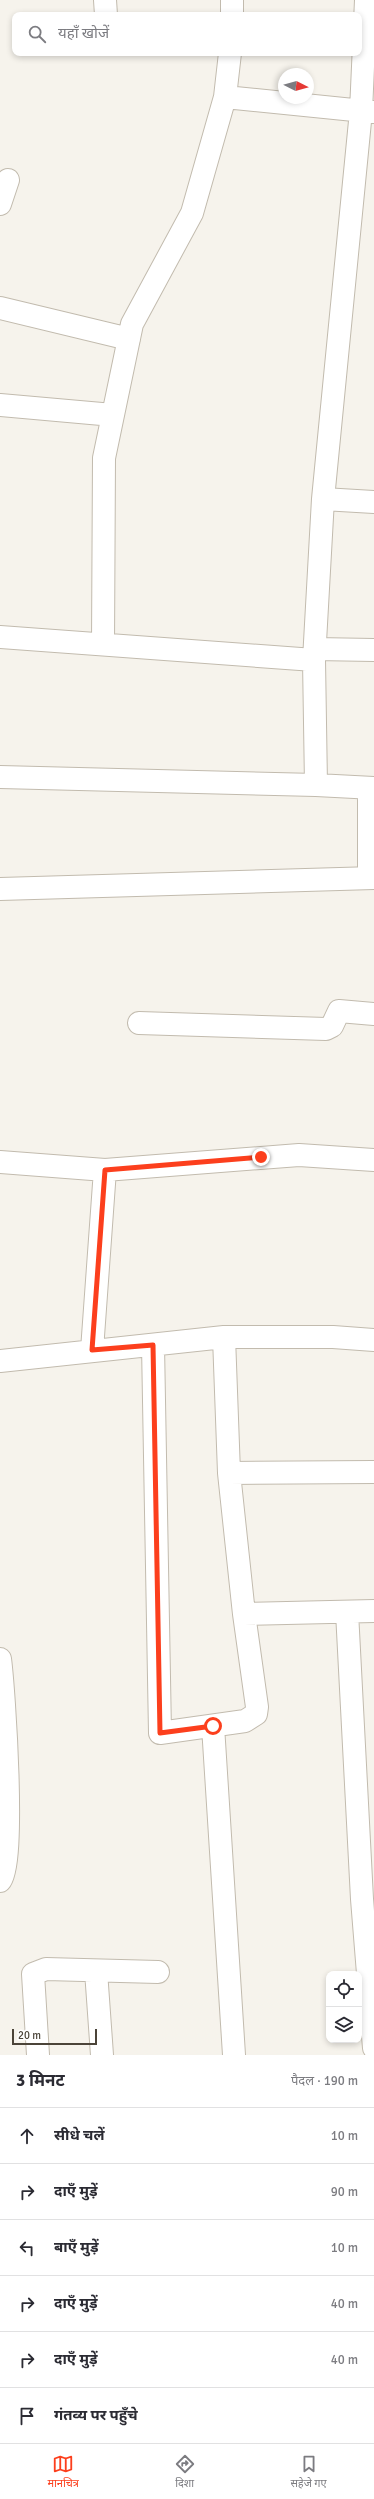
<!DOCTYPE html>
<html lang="hi">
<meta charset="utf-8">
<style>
body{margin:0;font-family:Signika,"Noto Sans Devanagari",sans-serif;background:#f7f7f7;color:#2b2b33}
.controls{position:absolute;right:12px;bottom:12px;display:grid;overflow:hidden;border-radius:8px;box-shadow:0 2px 6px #0003}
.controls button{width:36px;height:36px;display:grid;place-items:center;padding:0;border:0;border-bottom:1px solid #e1e1e2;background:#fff;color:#2b2b33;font:20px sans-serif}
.compass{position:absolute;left:278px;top:68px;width:36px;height:36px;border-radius:50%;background:#fff;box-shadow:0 2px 6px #0003;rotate:96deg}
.scale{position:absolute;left:12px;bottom:10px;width:85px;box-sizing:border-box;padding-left:4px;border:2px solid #4b4439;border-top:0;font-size:11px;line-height:14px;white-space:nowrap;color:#4b4439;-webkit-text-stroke:3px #fff;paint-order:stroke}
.stop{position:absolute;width:12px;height:12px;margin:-9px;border:3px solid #fc3f1d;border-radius:50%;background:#fff}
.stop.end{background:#fc3f1d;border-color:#fff;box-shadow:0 1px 4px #0008}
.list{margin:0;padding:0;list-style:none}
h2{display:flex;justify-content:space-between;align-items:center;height:52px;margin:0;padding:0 16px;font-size:17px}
h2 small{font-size:13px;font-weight:400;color:#7c7c81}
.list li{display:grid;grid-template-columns:26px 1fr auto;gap:12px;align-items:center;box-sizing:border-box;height:56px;padding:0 16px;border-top:1px solid #e1e1e2}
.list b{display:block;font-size:15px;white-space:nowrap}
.list em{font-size:13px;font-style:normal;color:#7c7c81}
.icon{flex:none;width:22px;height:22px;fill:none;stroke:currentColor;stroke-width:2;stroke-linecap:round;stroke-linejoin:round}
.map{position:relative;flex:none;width:374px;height:2055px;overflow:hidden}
.search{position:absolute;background:#fff;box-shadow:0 2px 6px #0003;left:12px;right:12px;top:12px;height:44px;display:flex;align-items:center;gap:10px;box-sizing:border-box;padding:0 14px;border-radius:8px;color:#7c7c81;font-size:15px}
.sheet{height:388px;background:#fff}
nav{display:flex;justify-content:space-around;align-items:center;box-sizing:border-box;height:56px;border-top:1px solid #e1e1e2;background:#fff;font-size:11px;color:#7c7c81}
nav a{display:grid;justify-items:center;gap:2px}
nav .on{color:#fc3f1d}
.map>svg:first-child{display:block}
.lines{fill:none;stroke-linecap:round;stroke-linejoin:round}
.street-casing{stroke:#c2bbae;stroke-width:24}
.street{stroke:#fff;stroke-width:22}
.route{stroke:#fc3f1d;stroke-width:5}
</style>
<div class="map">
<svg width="374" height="2055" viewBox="0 0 374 2055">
<rect width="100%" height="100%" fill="#f6f3ec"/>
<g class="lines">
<!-- street casing -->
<g class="street-casing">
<path id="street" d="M105,0L106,15
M232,15V0
M230,53L225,97L374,112
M0,204L8,180
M0,308L129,339
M0,405L113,415
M323,499L374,502
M0,637L314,660
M103,644L104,458L132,324L192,213L225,97
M315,649L374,650
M0,777L316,785L374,788
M316,785L314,660L323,499L361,111L366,0
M369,788V878
M0,889L374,878
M139,1023L326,1029L332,1026L339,1011L374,1014
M0,1162L105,1170L299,1155L374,1160
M153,1345L160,1733L245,1721L256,1714L257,1707L244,1614L229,1473L224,1337
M92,1350L105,1170
M0,1361L224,1337H333L374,1340
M229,1473L374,1472
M347,1612L362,1899L374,2048
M244,1614L374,1611
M0,1659C4,1689 16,1865 0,1881
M213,1726L234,2055
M96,1971L102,2055
M38,2055L33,1974L46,1969L158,1972"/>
</g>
<!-- street -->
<use href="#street" class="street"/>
</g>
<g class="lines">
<!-- route -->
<path class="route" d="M213,1726L160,1733L153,1345L92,1350L105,1170L261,1157"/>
</g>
</svg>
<div class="controls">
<button><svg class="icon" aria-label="locate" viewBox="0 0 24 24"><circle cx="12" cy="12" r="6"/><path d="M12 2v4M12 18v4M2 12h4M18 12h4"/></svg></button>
<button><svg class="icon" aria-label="layers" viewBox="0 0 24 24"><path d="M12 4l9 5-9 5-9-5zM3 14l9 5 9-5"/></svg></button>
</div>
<svg class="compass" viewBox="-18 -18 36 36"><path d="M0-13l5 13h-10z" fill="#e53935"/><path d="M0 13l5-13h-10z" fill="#7c7c81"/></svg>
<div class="scale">20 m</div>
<div class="stop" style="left:213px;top:1726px"></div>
<div class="stop end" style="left:261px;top:1157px"></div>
<div class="search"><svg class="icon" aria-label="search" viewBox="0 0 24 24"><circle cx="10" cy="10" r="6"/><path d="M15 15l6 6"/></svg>यहाँ खोजें</div>
</div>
<section class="sheet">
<h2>3 मिनट<small>पैदल · 190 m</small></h2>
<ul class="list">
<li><svg class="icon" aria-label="ahead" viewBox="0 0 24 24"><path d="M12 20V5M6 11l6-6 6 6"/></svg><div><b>सीधे चलें</b></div><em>10 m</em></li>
<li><svg class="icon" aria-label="right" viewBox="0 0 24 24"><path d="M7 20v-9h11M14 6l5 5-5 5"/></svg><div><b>दाएँ मुड़ें</b></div><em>90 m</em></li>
<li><svg class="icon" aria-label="left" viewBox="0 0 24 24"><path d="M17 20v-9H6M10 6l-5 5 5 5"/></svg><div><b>बाएँ मुड़ें</b></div><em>10 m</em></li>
<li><svg class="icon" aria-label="right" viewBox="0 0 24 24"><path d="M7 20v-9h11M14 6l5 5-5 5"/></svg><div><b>दाएँ मुड़ें</b></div><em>40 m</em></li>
<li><svg class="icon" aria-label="right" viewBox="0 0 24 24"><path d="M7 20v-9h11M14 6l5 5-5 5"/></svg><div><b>दाएँ मुड़ें</b></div><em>40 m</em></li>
<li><svg class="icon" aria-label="arrive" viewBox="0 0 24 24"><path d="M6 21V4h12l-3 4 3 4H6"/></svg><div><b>गंतव्य पर पहुँचे</b></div></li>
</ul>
</section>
<nav>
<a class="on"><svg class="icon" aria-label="map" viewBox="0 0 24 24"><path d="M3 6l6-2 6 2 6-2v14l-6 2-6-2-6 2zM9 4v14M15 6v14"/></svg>मानचित्र</a>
<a><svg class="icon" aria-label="directions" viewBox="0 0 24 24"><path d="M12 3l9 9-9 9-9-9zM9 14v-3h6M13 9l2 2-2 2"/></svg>दिशा</a>
<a><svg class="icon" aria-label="saved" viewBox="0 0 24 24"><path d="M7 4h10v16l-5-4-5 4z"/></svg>सहेजे गए</a>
</nav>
